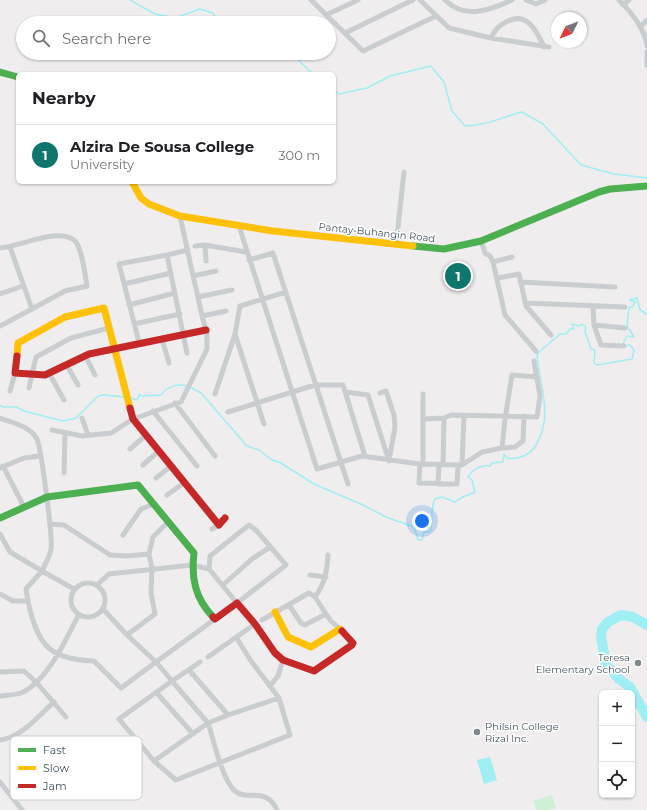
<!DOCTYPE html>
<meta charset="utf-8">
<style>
body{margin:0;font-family:Montserrat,sans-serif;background:#f2f2f2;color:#202124}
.controls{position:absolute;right:12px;bottom:12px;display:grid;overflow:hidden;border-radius:6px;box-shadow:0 1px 3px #0004}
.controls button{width:36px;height:36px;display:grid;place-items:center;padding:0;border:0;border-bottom:1px solid #e0e0e0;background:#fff;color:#202124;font:20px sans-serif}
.compass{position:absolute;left:551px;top:12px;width:36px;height:36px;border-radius:50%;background:#fff;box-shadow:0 1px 3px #0004;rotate:227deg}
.you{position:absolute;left:422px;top:521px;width:14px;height:14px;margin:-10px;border:3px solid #fff;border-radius:50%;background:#1a73e8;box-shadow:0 0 0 6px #1a73e833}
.badge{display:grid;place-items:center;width:26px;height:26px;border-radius:50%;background:#0f766e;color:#fff;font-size:13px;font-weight:700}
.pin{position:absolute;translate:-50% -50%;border:2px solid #fff;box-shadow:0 1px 4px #0006}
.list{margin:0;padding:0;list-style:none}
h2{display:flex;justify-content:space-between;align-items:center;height:52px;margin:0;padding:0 16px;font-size:17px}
h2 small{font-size:13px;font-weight:400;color:#757577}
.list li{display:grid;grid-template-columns:26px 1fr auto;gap:12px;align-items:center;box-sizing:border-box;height:60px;padding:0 16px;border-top:1px solid #e0e0e0}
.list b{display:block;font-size:15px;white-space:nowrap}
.list p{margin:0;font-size:13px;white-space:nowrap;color:#757577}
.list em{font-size:13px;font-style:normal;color:#757577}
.icon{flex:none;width:22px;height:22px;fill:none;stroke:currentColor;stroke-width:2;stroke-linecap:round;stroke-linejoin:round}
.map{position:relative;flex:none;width:647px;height:810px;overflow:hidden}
.search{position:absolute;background:#fff;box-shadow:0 1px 3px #0004;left:16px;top:16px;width:320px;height:44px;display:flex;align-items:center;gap:10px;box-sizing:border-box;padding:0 14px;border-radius:22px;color:#757577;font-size:15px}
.panel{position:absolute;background:#fff;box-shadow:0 1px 3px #0004;left:16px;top:72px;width:320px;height:112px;border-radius:6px}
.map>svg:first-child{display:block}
.green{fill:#cff0d6}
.water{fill:#9feef3}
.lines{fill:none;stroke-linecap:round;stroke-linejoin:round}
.stream{stroke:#9feef3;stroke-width:1.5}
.river{stroke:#9feef3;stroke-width:10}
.street{stroke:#c9cdcf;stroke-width:5}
.fast{stroke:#4caf50;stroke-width:7}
.slow{stroke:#ffc107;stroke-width:7}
.jam{stroke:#c62828;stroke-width:7}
.poi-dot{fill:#7f8a8f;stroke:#fff;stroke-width:1.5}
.labels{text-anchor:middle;stroke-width:3;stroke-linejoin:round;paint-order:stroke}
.street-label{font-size:10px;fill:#43545c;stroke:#fff}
.poi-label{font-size:10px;fill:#43545c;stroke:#fff;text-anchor:end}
.key{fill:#fff;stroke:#c7ccce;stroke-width:1}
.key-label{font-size:11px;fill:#43545c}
</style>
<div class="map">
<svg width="647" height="810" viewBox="0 0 647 810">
<rect width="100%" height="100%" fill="#efedee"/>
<!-- green -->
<path class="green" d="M552,795L556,808L549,810H536L533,801Z"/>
<!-- water -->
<path class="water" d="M490,757L497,780L484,784L477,760Z"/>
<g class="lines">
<!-- stream -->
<path class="stream" d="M130,0L155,14L175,18L200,9L213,13L218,23
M291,53L313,74
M334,90L339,94L367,88L390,76L431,66L444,82L452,111L465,126C485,126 503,117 522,112L543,124L581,165L614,174L647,178
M630,300L635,302L633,306L629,308L627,326L634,337
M630,300L637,298L640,310L647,314
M190,387L201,393L247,446L259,450L272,460L279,462L314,484L363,505L386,517L414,527L418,540H422L424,532H430C433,522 431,504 435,499L442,497L455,502C461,496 468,496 475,492L472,480L468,477C473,469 480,465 490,466L492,463L503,462L504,454L507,458C519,460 530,455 536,445C554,415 539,386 537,354L560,334H566L570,329H574L572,324L579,326L582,324L586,327L585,332L591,349L595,350L594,363L597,365L632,359L634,350L630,345L625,346L623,344L627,336L634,337
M131,398L137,400L140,394L142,396L161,395C167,387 177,383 187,386
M0,405L3,407H16L24,411L63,421L76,418L98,396L104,395L125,397"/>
<!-- river -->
<path class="river" d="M647,625L633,617L621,615L608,622L602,629L601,637L606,664L619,679L630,687L647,717"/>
<!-- street -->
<path class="street" d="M311,0L363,51L436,16
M420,0L449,28L491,38L549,47
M445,0C465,20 490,10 512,0
M526,0L536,4L545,0
M619,0C631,12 645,28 647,46
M623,5L629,0
M326,15L358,0
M640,27L647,20
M345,33L413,0
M491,38C495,30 498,26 506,22C526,11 536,29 544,47
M647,52V65
M180,216L193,276
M239,226L317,469L362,456L420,464L462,465L482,452L502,448L515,447L523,441L524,416
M481,241L485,253L490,256L493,262L505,315L536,351
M205,245L206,261
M396,245L404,172
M195,246L205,245L246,252
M0,248C19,247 60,226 75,241C82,248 85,275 87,286L65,291L32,309L10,247
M167,255L188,250
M249,260L273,253L348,484
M493,262L512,257
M216,271L193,276L198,297L232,290
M498,278L519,274L526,306L551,335
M520,282L615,287
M124,284L171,273
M0,294L23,286
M198,297L202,316
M525,303L625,307
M129,305L175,293
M593,306L594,325L601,345L624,346
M134,324L180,314
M594,325L625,328
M0,326L32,309
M235,334L264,424
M162,339L169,363
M139,342L119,264L167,255L187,353
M85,355L95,375
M66,364L78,385
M49,373L64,400
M29,388L36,357L71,338L109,328
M10,391L15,373
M346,392L368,395L389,461
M380,393L386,391L394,415L395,427L389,460
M215,394L235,334L240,306L286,292
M175,403L215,456
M153,411L197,466
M228,412L315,385H343L365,456
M0,418C13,423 30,426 37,439C41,448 53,537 51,549C50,556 45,564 42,571L10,552L0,534
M82,418L88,435
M423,419L444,418L451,415L537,417L540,396L534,361
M52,430L82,436L111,433L133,419L181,402L207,349V334L202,316L226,311
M502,448L505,419L512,375L537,377
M130,449L146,435
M420,464L419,483L457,484L458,465
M423,464V394
M443,464L444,418
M143,465L159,451
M462,465L464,415
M3,466L24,507
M0,468L24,458L40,456
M64,473L65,433
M156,478L171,466
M438,484L439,464
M167,495L184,483
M50,524L64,525L110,555L127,556L149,554
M249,525L256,530L286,565L237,603L209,569L210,556Z
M212,529L219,525
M123,535L141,509L154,504
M310,575L326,577
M71 600a17 17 0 1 1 34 0a17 17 0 1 1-34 0Z
M97,585L109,574L192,565L209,569
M223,585L252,559L270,547
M0,594L13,601H28C37,643 48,660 94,661L121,688L156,662L127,635L103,609
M315,597C325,583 327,572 328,555
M28,601L26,589L42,571L74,589
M326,614L331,621L340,629
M262,620L309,593L315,597L326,614L305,625L301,623L289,605
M127,635L155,614L151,593L152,569L149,554L153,537L168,522
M208,657L255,624
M200,662L172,681L156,662L215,619
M189,670L228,715L279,698L251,661L236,637
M0,672L24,671L37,683L66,717
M270,686L278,676L283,660
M156,692L193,734
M0,696C7,695 15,695 21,693C48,681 66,639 79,614
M0,740C21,738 38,716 54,702
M154,761L119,719L172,681L208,723L228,715
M0,782L22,810
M277,810C266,785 245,803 233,789C221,775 214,741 208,723L154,761L176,780L290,735L279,698"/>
<!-- fast -->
<path class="fast" d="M0,72L18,77
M413,246L444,249L481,241L599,192L610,189L647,186
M0,518L47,497L138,485L194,553C191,578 195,598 213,617"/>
<!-- slow -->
<path class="slow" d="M132,182L141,198L149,204L180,216L273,231L413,246
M17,356L18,343L65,317L104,308L130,408
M275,612L288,637L311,647L340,629L342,631"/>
<!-- jam -->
<path class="jam" d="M17,356L15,373L45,375L89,354L206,330
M130,408L133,419L219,525L225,518
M213,617L215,619L237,603L255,624L275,653L283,660L314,671L352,645L353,643L342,631"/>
</g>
<!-- markers -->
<g class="poi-dot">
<circle cx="638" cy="663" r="4"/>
<circle cx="477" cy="732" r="4"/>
</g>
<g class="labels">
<!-- street labels -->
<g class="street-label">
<text transform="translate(377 232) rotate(6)" y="4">Pantay-Buhangin Road</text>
</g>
<!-- poi labels -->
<g class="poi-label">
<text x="630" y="661">Teresa<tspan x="630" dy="12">Elementary School</tspan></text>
<text x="485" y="730" text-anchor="start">Philsin College<tspan x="485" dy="12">Rizal Inc.</tspan></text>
</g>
</g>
<!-- legend -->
<rect x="10" y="736" width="132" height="64" rx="6" class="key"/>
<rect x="18" y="748" width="18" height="4" fill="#4caf50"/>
<rect x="18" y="766" width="18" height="4" fill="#ffc107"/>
<rect x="18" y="784" width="18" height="4" fill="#c62828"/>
<g class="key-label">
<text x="43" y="754">Fast</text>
<text x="43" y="772">Slow</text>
<text x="43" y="790">Jam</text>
</g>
</svg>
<div class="controls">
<button>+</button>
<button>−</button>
<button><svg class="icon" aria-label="locate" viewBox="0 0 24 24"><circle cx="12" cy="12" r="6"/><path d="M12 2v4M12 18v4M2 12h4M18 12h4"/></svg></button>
</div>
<svg class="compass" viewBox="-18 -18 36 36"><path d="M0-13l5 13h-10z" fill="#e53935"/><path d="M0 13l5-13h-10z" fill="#757577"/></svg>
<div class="you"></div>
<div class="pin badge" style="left:458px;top:276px">1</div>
<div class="search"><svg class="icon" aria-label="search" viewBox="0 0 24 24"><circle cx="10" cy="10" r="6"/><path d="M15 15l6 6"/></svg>Search here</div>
<section class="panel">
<h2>Nearby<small></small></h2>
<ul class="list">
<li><span class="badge">1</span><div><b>Alzira De Sousa College</b><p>University</p></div><em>300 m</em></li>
</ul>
</section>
</div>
